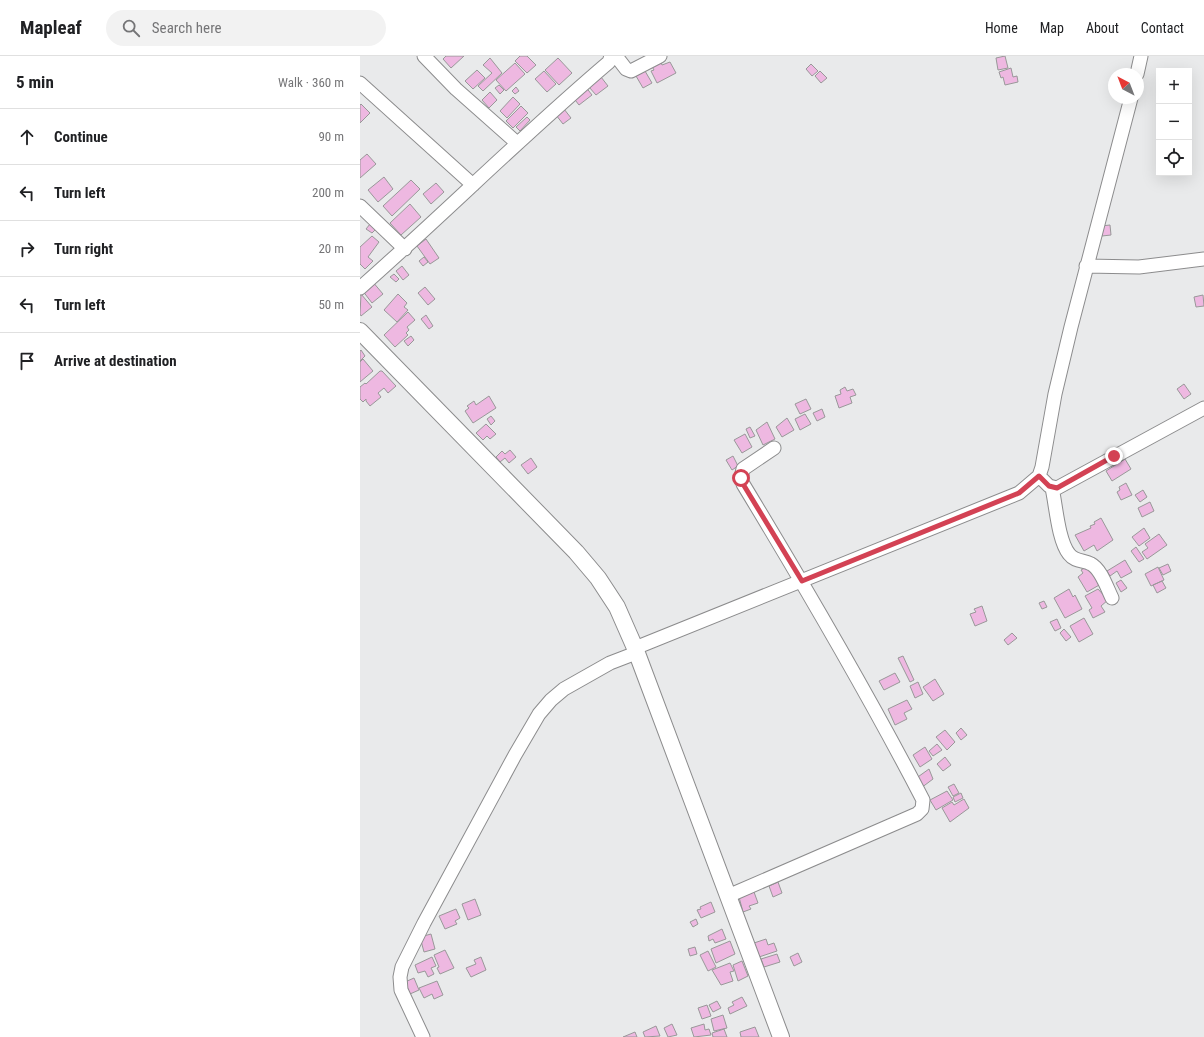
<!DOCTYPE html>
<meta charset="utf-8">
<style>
body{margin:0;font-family:"Roboto Condensed",sans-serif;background:#f2f2f2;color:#202124}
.controls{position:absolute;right:12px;top:12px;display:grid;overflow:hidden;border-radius:0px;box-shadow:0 4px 16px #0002}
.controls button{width:36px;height:36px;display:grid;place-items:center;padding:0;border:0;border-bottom:1px solid #e0e0e0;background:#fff;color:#202124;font:20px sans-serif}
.compass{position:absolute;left:748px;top:12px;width:36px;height:36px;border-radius:50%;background:#fff;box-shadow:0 4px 16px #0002;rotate:318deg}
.stop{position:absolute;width:12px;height:12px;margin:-9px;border:3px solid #d34254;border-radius:50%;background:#fff}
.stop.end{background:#d34254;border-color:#fff;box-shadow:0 1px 4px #0008}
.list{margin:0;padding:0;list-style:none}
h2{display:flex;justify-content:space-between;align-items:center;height:52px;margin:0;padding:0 16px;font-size:17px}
h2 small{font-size:13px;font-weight:400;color:#757577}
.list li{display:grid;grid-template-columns:26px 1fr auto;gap:12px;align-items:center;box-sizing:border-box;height:56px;padding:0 16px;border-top:1px solid #e0e0e0}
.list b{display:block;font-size:15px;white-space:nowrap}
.list em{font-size:13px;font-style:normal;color:#757577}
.icon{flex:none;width:22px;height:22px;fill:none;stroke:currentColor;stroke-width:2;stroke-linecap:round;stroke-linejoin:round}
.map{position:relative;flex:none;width:844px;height:981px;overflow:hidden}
header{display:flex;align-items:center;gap:24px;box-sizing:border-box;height:56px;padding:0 20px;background:#fff;border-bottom:1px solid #e0e0e0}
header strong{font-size:19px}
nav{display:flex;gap:22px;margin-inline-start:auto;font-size:14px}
.search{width:280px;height:36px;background:#f2f2f2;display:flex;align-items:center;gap:10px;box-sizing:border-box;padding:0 14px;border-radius:22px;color:#757577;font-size:15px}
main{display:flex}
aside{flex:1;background:#fff}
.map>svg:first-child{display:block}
.building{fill:#eeb8e1;stroke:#999899}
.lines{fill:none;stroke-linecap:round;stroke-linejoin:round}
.minor-casing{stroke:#8c8c8d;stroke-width:15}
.major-casing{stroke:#8c8c8d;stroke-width:18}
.minor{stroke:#fff;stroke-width:13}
.major{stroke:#fff;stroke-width:16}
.route{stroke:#d34254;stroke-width:5}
</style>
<header>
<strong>Mapleaf</strong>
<div class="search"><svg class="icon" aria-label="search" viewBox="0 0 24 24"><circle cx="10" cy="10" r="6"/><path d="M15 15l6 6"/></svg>Search here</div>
<nav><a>Home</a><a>Map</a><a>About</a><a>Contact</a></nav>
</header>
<main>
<aside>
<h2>5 min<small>Walk · 360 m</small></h2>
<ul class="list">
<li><svg class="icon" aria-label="ahead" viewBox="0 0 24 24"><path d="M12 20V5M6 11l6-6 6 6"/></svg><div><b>Continue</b></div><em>90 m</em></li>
<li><svg class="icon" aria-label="left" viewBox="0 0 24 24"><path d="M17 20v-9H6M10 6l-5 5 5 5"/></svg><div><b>Turn left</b></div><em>200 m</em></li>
<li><svg class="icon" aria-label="right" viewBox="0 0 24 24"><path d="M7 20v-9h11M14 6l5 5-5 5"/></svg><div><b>Turn right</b></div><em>20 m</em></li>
<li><svg class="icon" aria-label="left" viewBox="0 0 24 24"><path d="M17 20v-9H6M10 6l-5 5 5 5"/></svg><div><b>Turn left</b></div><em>50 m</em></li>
<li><svg class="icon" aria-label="arrive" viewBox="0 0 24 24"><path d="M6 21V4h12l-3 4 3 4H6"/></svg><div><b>Arrive at destination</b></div></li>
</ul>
</aside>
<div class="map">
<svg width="844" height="981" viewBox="0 0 844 981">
<rect width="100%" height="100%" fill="#e9eaeb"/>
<!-- building -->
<path class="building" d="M86,0H104L91,12L83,3Z
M160,0H167L176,9L167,17L155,5Z
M645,0L648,12L638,14L636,2Z
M130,2L142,17L123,35L118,30L132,17L123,9Z
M198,2L212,17L199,29L185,14Z
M299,2L302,9L310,6L316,17L297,27L291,15L294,14L290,7Z
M155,7L165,18L146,35L136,24Z
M451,8L458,15L452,20L446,13Z
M651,12L653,21L657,20L658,26L645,29L643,21L641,22L639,16Z
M117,14L125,22L113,33L105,25Z
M184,15L196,28L187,36L175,23Z
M285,15L292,27L283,32L276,20Z
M460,15L467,22L461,27L455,20Z
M241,21L248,30L236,39L229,31Z
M139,29L144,34L140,38L135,32Z
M225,30L232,39L219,49L212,40Z
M156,31L159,35L155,38L152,35Z
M130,36L137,44L129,52L122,44Z
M153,41L160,48L147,62L140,55Z
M1,48L10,57L0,67V49Z
M161,50L168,57L153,72L146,65Z
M204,53L211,62L203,68L196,59Z
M167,61L170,64L160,75L156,71Z
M7,98L16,108L0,122V104Z
M24,121L33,133L18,146L8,134Z
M51,124L60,133L32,160L23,150Z
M76,127L84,136L71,148L63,138Z
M50,148L61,161L41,179L30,167Z
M10,168L16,173L12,177L6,173Z
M750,169L751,179L742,180L741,170Z
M12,180L19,186L8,201L13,205L5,213L0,208V191Z
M66,183L79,202L70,208L57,190Z
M64,201L68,206L63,210L59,205Z
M42,210L49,219L43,224L36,215Z
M34,218L39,223L36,226L30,221Z
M12,225L23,238L12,247L2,234Z
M65,231L75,243L68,249L58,237Z
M1,238L12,251L1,260L0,258Z
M38,238L47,247L44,251L48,254L37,266L24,254Z
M843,239L844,250L836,251L834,241Z
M48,256L55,264L47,271L49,274L46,277L48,279L35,291L24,279Z
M66,259L73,270L69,273L61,263Z
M51,280L54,284L48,290L44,285Z
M1,294L5,300L0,305V295Z
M3,303L13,315L0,326V306Z
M20,315H22L36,330L28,337L24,332L18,337L21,341L10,350L6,345V343L3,346L0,343V331L5,327L6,328Z
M824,328L831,338L824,343L817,333Z
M485,331L487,335L493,333L496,339L490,341L492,347L479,352L475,340L481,338L480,334Z
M129,340L136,352L113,367L105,355L109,352L107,350L114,345L116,349Z
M446,343L451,353L440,358L435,348Z
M462,353L465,361L457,365L453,357Z
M445,358L451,368L440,374L435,363Z
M131,360L135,365L131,369L127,363Z
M427,362L434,374L422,381L416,371Z
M407,366L415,383L403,389L396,374Z
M126,368L136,378L130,383L127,380L123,384L116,377Z
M390,371L395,380L390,382L386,373Z
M385,378L392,391L382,397L374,384Z
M150,394L156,401L149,407L145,402L140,406L136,401L142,395L145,398Z
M373,400L378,410L372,414L366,404Z
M171,402L177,411L168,418L161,409Z
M765,403L771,413L752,425L746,415Z
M766,427L772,439L761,444L757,436L760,434L759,431Z
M783,434L787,441L780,446L775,439Z
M790,446L794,455L782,461L778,452Z
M741,462L753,484L737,495L734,489L724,495L715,479L731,472L730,470L735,468L734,466Z
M784,472L790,482L779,490L772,481Z
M799,478L807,489L787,503L782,496L788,492L785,488Z
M776,491L784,503L779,506L771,495Z
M765,504L772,516L761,522L757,515L750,520L747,515Z
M808,508L811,515L803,519L799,512Z
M728,510L741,528L727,536L718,521L723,517L721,514Z
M798,511L804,524L791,530L785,518Z
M761,524L767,532L761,536L756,527Z
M802,525L806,532L797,537L793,529Z
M709,533L713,541L715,539L722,553L705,562L694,542Z
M738,533L748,544L741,550L745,556L733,562L729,554L732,552L725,540Z
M684,545L687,551L682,553L679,547Z
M622,550L627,565L615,570L610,558L616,556L614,553Z
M724,562L733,578L719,586L710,570Z
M697,563L701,572L695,575L690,566Z
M704,573L711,581L706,585L700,577Z
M652,577L657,582L648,589L644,584Z
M543,600L554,624L550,626L538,602Z
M535,617L540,626L524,634L519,625Z
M575,623L584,638L573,645L563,631Z
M558,626L563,638L555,642L550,630Z
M547,644L552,653L544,657L547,663L535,669L528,653Z
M601,672L607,679L601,684L596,677Z
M585,674L595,686L587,694L576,681Z
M577,688L582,694L573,700L569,695Z
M565,691L572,703L560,711L553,699Z
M585,701L591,709L583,715L577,708Z
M569,713L573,723L561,732L555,723Z
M594,728L599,737L593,740L588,731Z
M587,735L593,744L576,754L570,744Z
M601,737L603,742L595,746L593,741Z
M604,743L609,752L590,766L582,752L592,746L594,749Z
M418,826L422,837L413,841L409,830Z
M394,836L398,847L389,850L391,853L383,856L379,841Z
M115,843L121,859L108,864L102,848Z
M351,846L355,856L341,862L337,854L341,853L340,851Z
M96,853L100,862L95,865L97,868L85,873L79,860Z
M336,863L338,868L333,871L330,866Z
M362,873L366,883L355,887L353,883L349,885L348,880Z
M71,878L75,893L64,896L60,881Z
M406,883L408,889L414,887L417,895L399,901L394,887Z
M370,885L375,898L356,907L351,893Z
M335,891L337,898L330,900L328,893Z
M85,894L94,912L80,918L77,912L79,911L74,899Z
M348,895L356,911L348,915L340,899Z
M438,897L442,906L434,910L430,901Z
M417,898L420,906L404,911L401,903Z
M72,901L76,910L71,912L74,918L68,921L65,915L58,917L55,909Z
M121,901L126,914L111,921L106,912L116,908L114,904Z
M382,905L388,920L378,925L373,909Z
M370,907L374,915L370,916L373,925L361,929L352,914Z
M54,922L59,934L50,938L45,926Z
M77,925L83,939L74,943L72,938L64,942L59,932Z
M382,941L387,950L370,958L368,952L374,949L372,946Z
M357,945L361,952L353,956L349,949Z
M347,949L351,960L342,963L338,952Z
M363,959L367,972L354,975L351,963Z
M312,968L317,979L308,981L304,972Z
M344,968L345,974L349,973L351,979L334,981L331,972Z
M296,970L300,980L285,981L283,976Z
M395,971L399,981H381L380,976Z
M364,973L367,981H353L352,977Z
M275,976L277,981H263Z"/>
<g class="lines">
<!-- minor casing -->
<g class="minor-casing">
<path id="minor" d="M64,0L96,33L157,87
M256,0L266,13L271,15L300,0
M777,18L781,0
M0,27L113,129
M0,150L45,193
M726,210L779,211L844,203
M0,232C84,158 163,79 249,6L251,0
M679,420L689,430L697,432L844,352
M692,432C696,449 698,484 709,498C715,506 724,504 731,508C741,513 747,532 752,542
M275,592L659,437L679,420L682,411L695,338L711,271L771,42
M368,840L557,758L562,753L563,744C507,636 446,532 383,428L381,422L383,413L414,392
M63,981L41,934L40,921L42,911L64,867L155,699L179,658L191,644L204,633L250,607L276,597"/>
</g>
<!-- major casing -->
<g class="major-casing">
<path id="major" d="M0,275L216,496L238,522L257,551L275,592L421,981"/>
</g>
<!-- minor -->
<use href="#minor" class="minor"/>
<!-- major -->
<use href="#major" class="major"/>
</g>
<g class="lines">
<!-- route -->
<path class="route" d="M381,422L383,428L442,525L659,437L679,420L689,430L697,432L754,400"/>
</g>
</svg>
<div class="controls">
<button>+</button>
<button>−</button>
<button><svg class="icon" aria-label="locate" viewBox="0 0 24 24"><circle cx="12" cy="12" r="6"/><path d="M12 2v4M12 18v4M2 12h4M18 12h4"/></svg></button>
</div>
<svg class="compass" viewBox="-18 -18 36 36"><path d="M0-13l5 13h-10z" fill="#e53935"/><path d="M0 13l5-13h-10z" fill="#757577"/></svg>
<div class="stop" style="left:381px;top:422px"></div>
<div class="stop end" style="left:754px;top:400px"></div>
</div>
</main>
